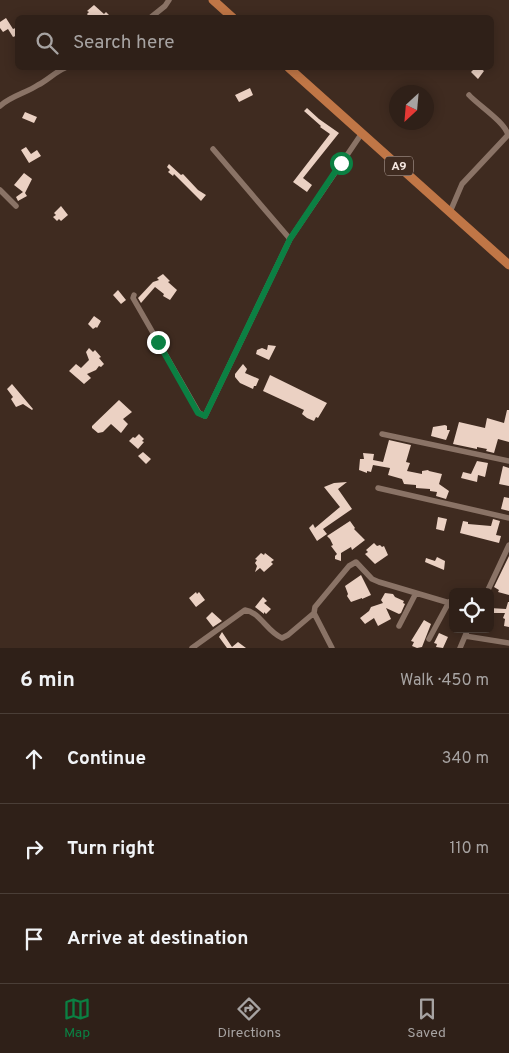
<!DOCTYPE html>
<meta charset="utf-8">
<style>
body{margin:0;font-family:Overpass,sans-serif;background:#372821;color:#f1f3f6}
.controls{position:absolute;right:15px;bottom:15px;display:grid;overflow:hidden;border-radius:8px;box-shadow:0 2px 12px #0003}
.controls button{width:45px;height:45px;display:grid;place-items:center;padding:0;border:0;border-bottom:1px solid #4a3e37;background:#2f2018;color:#f1f3f6;font:25px sans-serif}
.compass{position:absolute;left:389px;top:85px;width:45px;height:45px;border-radius:50%;background:#2f2018;box-shadow:0 2px 12px #0003;rotate:206deg}
.stop{position:absolute;width:15px;height:15px;margin:-11px;border:4px solid #0b8043;border-radius:50%;background:#fff}
.stop.end{background:#0b8043;border-color:#fff;box-shadow:0 1px 5px #0008}
.list{margin:0;padding:0;list-style:none}
h2{display:flex;justify-content:space-between;align-items:center;height:65px;margin:0;padding:0 20px;font-size:21px}
h2 small{font-size:16px;font-weight:400;color:#a7a3a2}
.list li{display:grid;grid-template-columns:32px 1fr auto;gap:15px;align-items:center;box-sizing:border-box;height:90px;padding:0 20px;border-top:1px solid #4a3e37}
.list b{display:block;font-size:19px;white-space:nowrap}
.list em{font-size:16px;font-style:normal;color:#a7a3a2}
.icon{flex:none;width:28px;height:28px;fill:none;stroke:currentColor;stroke-width:2;stroke-linecap:round;stroke-linejoin:round}
.map{position:relative;flex:none;width:509px;height:648px;overflow:hidden}
.search{position:absolute;background:#2f2018;box-shadow:0 2px 12px #0003;left:15px;right:15px;top:15px;height:55px;display:flex;align-items:center;gap:12px;box-sizing:border-box;padding:0 18px;border-radius:8px;color:#a7a3a2;font-size:19px}
.sheet{height:335px;background:#2f2018}
nav{display:flex;justify-content:space-around;align-items:center;box-sizing:border-box;height:70px;border-top:1px solid #4a3e37;background:#2f2018;font-size:14px;color:#a7a3a2}
nav a{display:grid;justify-items:center;gap:2px}
nav .on{color:#0b8043}
.map>svg:first-child{display:block}
.building{fill:#ebd1c3}
.lines{fill:none;stroke-linecap:round;stroke-linejoin:round}
.street{stroke:#8a7366;stroke-width:5.5}
.primary{stroke:#c07646;stroke-width:9}
.route{stroke:#0b8043;stroke-width:6}
.labels{text-anchor:middle;stroke-width:5;stroke-linejoin:round;paint-order:stroke}
.shield{fill:#3f2b20;stroke:#bfafa7;stroke-width:1}
.shield-label{font-size:12px;font-weight:bold;fill:#f6e8e1}
</style>
<div class="map">
<svg width="509" height="648" viewBox="0 0 509 648">
<rect width="100%" height="100%" fill="#3f2b20"/>
<!-- building -->
<path class="building" d="M94,5L104,14L106,12L109,15L108,18H90L87,14L89,12L87,11Z
M6,18L13,29L18,27V35L13,37L8,29L3,32L0,28V22Z
M475,68H480L484,71L478,79L471,72Z
M250,88L253,95L239,102L235,95Z
M307,108L319,119L339,133L303,178L312,185L307,192L293,182L330,134L320,127L321,126L304,111Z
M25,112L37,117L34,123L22,118Z
M26,147L31,154L37,150L41,156L29,163L21,150Z
M169,164L181,175L183,174L198,190L206,195L201,201L174,174L173,176L168,172L170,170L167,167Z
M24,173L32,179L25,193L27,196L18,201L16,197L23,192L14,185Z
M61,206L68,215L61,221L59,219L57,221L53,217L56,215L54,213Z
M163,274L170,281L168,282L177,290L170,300L163,296L164,294L155,287L141,303L138,298L153,282L159,280L157,278Z
M118,290L126,300L121,304L113,295Z
M94,316L101,321L97,328L96,327L93,329L88,324Z
M268,345L276,346L269,360L256,354L257,350L262,348L267,350Z
M89,348L93,352L95,350L101,357L99,358L104,364L101,367L99,366L96,370L87,374L91,378L84,384L69,371L76,364L81,368L89,360L86,352Z
M243,364L247,369L245,373L259,379L256,386H254L253,389L240,383L235,377V374Z
M270,375L327,403L318,418L316,417L314,421L307,418L302,414L304,410L263,391Z
M12,384L33,409L32,410L23,404L16,407L11,399L13,397L7,389Z
M119,400L132,412L123,419L128,424L121,433L111,424L103,432L98,433L92,428V426Z
M507,410H509V442L498,439L494,453L486,451L487,449L477,447V449L453,444L459,422L485,428L487,418L504,423Z
M445,425L447,426V430H450L446,440L431,436L433,427Z
M139,434L144,439L142,441L144,442L138,449L129,441L133,437L135,438Z
M389,440L411,445L406,462L410,463L407,471L422,474V471L428,470L429,471L442,474L439,484L449,491L446,499L436,496L437,492L430,491V489L416,488V485L404,484L402,479L388,475L390,468L373,465L371,472L367,471V473L359,470L360,459H364L363,453L374,454L373,460L383,462Z
M143,452L151,459L146,464L138,456Z
M477,461L488,463L485,477L478,475L477,482L461,478L463,472L471,474Z
M503,466L509,468V486L499,484Z
M347,482L338,489L352,509L323,529L327,534L317,541L309,528L313,524L315,528L340,507L324,487L334,483Z
M504,497L509,498V511L501,509Z
M438,517L447,519L444,531L436,529Z
M493,519L500,521L496,535L501,536L499,543L460,533L463,521L468,522V524L491,526Z
M350,521L355,528L354,529L365,540L352,550L351,547L341,553V561L335,559V556L337,554L331,546L333,545L330,539L327,536Z
M374,543L377,546L380,545L382,547L384,546L388,555L375,564L365,554L368,552L366,550Z
M261,553L264,555L265,553L274,560L271,562L273,564L264,572L260,568L255,572L257,566L255,563L257,560L255,559Z
M509,556V595L498,592L499,590L494,587Z
M437,557L445,561L444,570L425,562L426,558L435,561Z
M361,575L371,595L362,599V598L351,602L347,596L348,594L345,586Z
M196,592L197,594L199,592L205,600L196,607L189,598Z
M385,593L393,594L395,597L404,601L403,603L405,604L401,613L399,614L386,608L391,619L378,626L374,618L365,624L360,618L369,611L371,607L383,603L381,600Z
M263,597L267,601L264,603L271,609L266,614L264,612V614L255,607Z
M508,602H509V627L504,626L505,619L503,618L505,613H490V608L506,609Z
M212,612L222,621L213,627L206,618Z
M424,620L431,624L422,647L417,648L412,646L414,642L411,641Z
M222,632L232,647L238,642L246,648H227L219,637Z
M439,633L448,637L443,648L436,647L437,644L434,643Z"/>
<g class="lines">
<!-- street -->
<path class="street" d="M150,18L165,6L169,0
M0,106C11,96 26,93 38,85C48,80 55,72 65,68
M213,149L290,239
M0,190L16,206
M450,212L462,184L508,135C505,122 478,105 469,95
M134,295L133,298L199,413L205,416L290,239L362,133
M382,434L509,461
M378,488L509,518
M487,592L509,545
M399,626L416,593
M465,636L509,643
M429,639L449,602
M192,648L245,610C260,612 267,632 282,638L288,635L314,613
M332,648L314,613L315,607L349,566L356,562L372,579L379,582L453,604
M460,648L468,629"/>
<!-- primary -->
<path class="primary" d="M213,0L233,18
M289,68L509,265"/>
</g>
<g class="lines">
<!-- route -->
<path class="route" d="M158,342L198,413L205,416L290,239L341,163"/>
</g>
<g class="labels">
<!-- shield labels -->
<rect class="shield" x="385" y="156.5" width="28" height="19" rx="4"/>
<g class="shield-label">
<text x="399" y="170">A9</text>
</g>
</g>
</svg>
<div class="controls">
<button><svg class="icon" aria-label="locate" viewBox="0 0 24 24"><circle cx="12" cy="12" r="6"/><path d="M12 2v4M12 18v4M2 12h4M18 12h4"/></svg></button>
</div>
<svg class="compass" viewBox="-18 -18 36 36"><path d="M0-13l5 13h-10z" fill="#e53935"/><path d="M0 13l5-13h-10z" fill="#a7a3a2"/></svg>
<div class="stop" style="left:341px;top:163px"></div>
<div class="stop end" style="left:158px;top:342px"></div>
<div class="search"><svg class="icon" aria-label="search" viewBox="0 0 24 24"><circle cx="10" cy="10" r="6"/><path d="M15 15l6 6"/></svg>Search here</div>
</div>
<section class="sheet">
<h2>6 min<small>Walk · 450 m</small></h2>
<ul class="list">
<li><svg class="icon" aria-label="ahead" viewBox="0 0 24 24"><path d="M12 20V5M6 11l6-6 6 6"/></svg><div><b>Continue</b></div><em>340 m</em></li>
<li><svg class="icon" aria-label="right" viewBox="0 0 24 24"><path d="M7 20v-9h11M14 6l5 5-5 5"/></svg><div><b>Turn right</b></div><em>110 m</em></li>
<li><svg class="icon" aria-label="arrive" viewBox="0 0 24 24"><path d="M6 21V4h12l-3 4 3 4H6"/></svg><div><b>Arrive at destination</b></div></li>
</ul>
</section>
<nav>
<a class="on"><svg class="icon" aria-label="map" viewBox="0 0 24 24"><path d="M3 6l6-2 6 2 6-2v14l-6 2-6-2-6 2zM9 4v14M15 6v14"/></svg>Map</a>
<a><svg class="icon" aria-label="directions" viewBox="0 0 24 24"><path d="M12 3l9 9-9 9-9-9zM9 14v-3h6M13 9l2 2-2 2"/></svg>Directions</a>
<a><svg class="icon" aria-label="saved" viewBox="0 0 24 24"><path d="M7 4h10v16l-5-4-5 4z"/></svg>Saved</a>
</nav>
